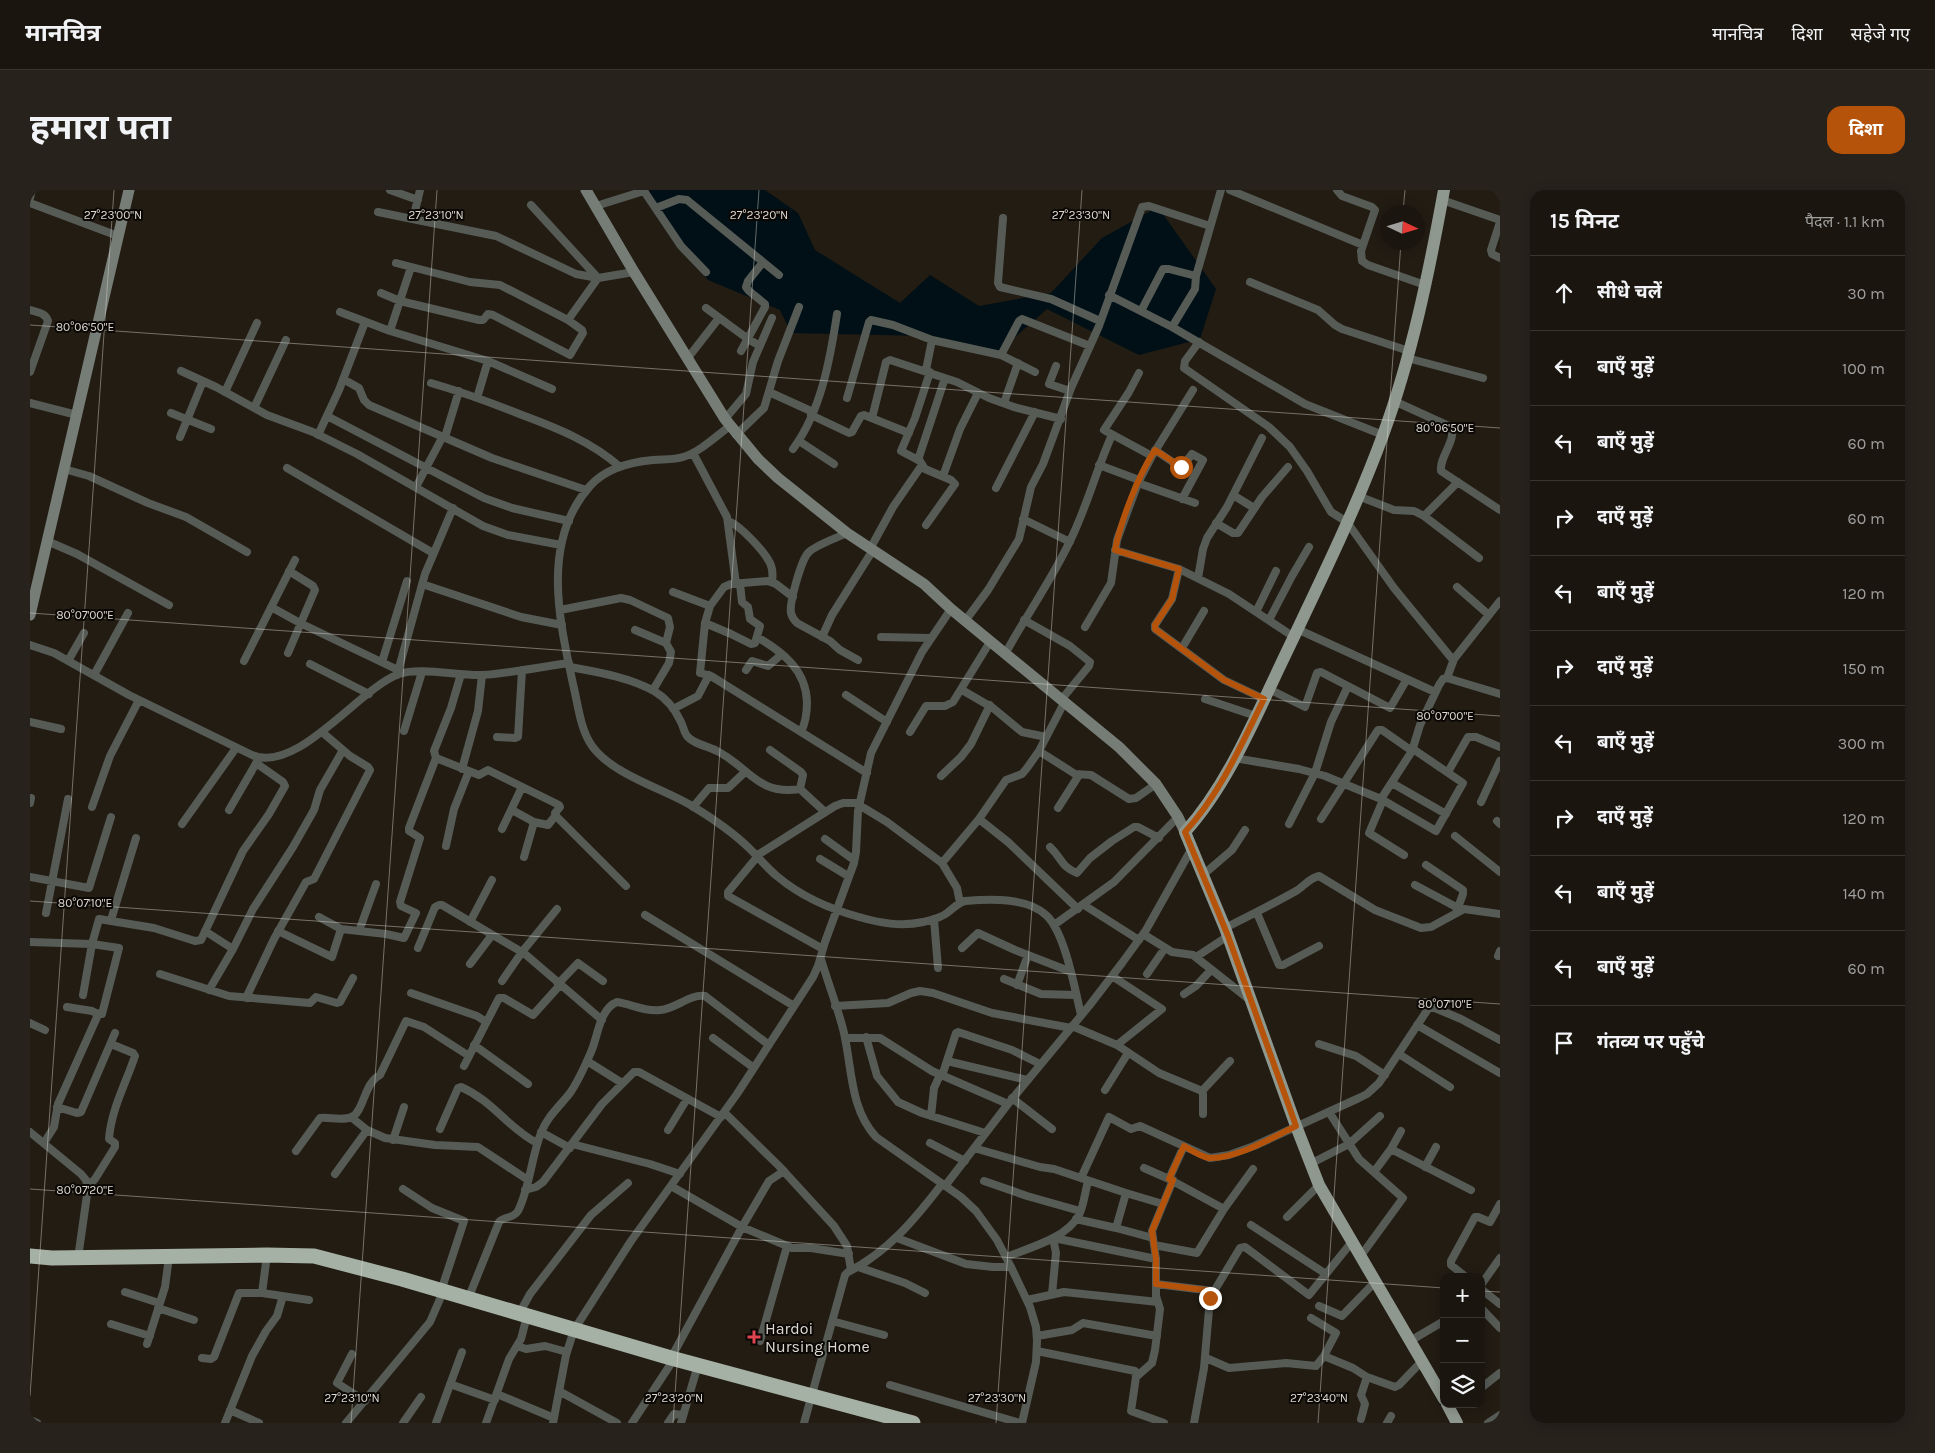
<!DOCTYPE html>
<html lang="hi">
<meta charset="utf-8">
<style>
body{margin:0;font-family:Karla,"Noto Sans Devanagari",sans-serif;background:#27221c;color:#f1f3f6}
.controls{position:absolute;right:15px;bottom:15px;display:grid;overflow:hidden;border-radius:10px;box-shadow:0 2px 12px #0003}
.controls button{width:45px;height:45px;display:grid;place-items:center;padding:0;border:0;border-bottom:1px solid #38342e;background:#1a150e;color:#f1f3f6;font:25px sans-serif}
.compass{position:absolute;left:1350px;top:15px;width:45px;height:45px;border-radius:50%;background:#1a150e;box-shadow:0 2px 12px #0003;rotate:94deg}
.stop{position:absolute;width:15px;height:15px;margin:-11px;border:4px solid #b45309;border-radius:50%;background:#fff}
.stop.end{background:#b45309;border-color:#fff;box-shadow:0 1px 5px #0008}
.list{margin:0;padding:0;list-style:none}
h2{display:flex;justify-content:space-between;align-items:center;height:65px;margin:0;padding:0 20px;font-size:21px}
h2 small{font-size:16px;font-weight:400;color:#9f9f9e}
.list li{display:grid;grid-template-columns:32px 1fr auto;gap:15px;align-items:center;box-sizing:border-box;height:75px;padding:0 20px;border-top:1px solid #38342e}
.list b{display:block;font-size:19px;white-space:nowrap}
.list em{font-size:16px;font-style:normal;color:#9f9f9e}
.icon{flex:none;width:28px;height:28px;fill:none;stroke:currentColor;stroke-width:2;stroke-linecap:round;stroke-linejoin:round}
.map{position:relative;flex:none;width:1470px;height:1233px;overflow:hidden;border-radius:15px}
header{display:flex;align-items:center;gap:30px;box-sizing:border-box;height:70px;padding:0 25px;background:#1a150e;border-bottom:1px solid #38342e}
header strong{font-size:24px}
nav{display:flex;gap:28px;margin-inline-start:auto;font-size:18px}
.intro{display:flex;align-items:center;justify-content:space-between;box-sizing:border-box;height:120px;padding:0 30px}
h1{margin:0;font-size:35px}
.button{padding:12px 22px;border-radius:15px;background:#b45309;color:#fff;font-size:18px;font-weight:700}
main{display:flex;gap:30px;padding:0 30px}
aside{flex:1;background:#1a150e;border-radius:15px;box-shadow:0 2px 12px #0003}
.map>svg:first-child{display:block}
.water{fill:#001016}
.lines{fill:none;stroke-linecap:round;stroke-linejoin:round}
.street{stroke:#565b56;stroke-width:8}
.secondary{stroke:#767d76;stroke-width:11}
.primary{stroke:#8f988f;stroke-width:12}
.highway{stroke:#a6b1a5;stroke-width:15}
.route{stroke:#b45309;stroke-width:6}
.ticks{fill:none;stroke:#ddd9d2;stroke-width:1;stroke-opacity:0.45}
.health-dot{fill:#e0444e;stroke:#0a0704;stroke-width:2}
.labels{text-anchor:middle;stroke-width:4;stroke-linejoin:round;paint-order:stroke}
.poi-label{font-size:16px;fill:#ddd9d2;stroke:#0a0704;text-anchor:start}
.ticks-label{font-size:12px;text-anchor:middle;fill:#ddd9d2;stroke:#0a0704;stroke-width:4;stroke-linejoin:round;paint-order:stroke}
</style>
<header>
<strong>मानचित्र</strong>
<nav><a>मानचित्र</a><a>दिशा</a><a>सहेजे गए</a></nav>
</header>
<div class="intro"><h1>हमारा पता</h1><a class="button">दिशा</a></div>
<main>
<div class="map">
<svg width="1470" height="1233" viewBox="0 0 1470 1233">
<rect width="100%" height="100%" fill="#221c13"/>
<!-- water -->
<path class="water" d="M619,0H735L768,23L785,60L870,113L900,85L949,116L1021,103L1072,48L1128,17L1186,99L1170,149L1109,165L1017,119L966,164L896,146L761,143L750,120L678,90L630,26Z"/>
<g class="lines">
<!-- street -->
<path class="street" d="M360,0L388,10
M1200,0L1333,55
M1307,0L1312,6L1342,17L1345,20L1331,61L1332,71L1338,75L1395,95
M0,8L2,0
M1412,10L1470,30
M0,13L88,46
M566,16L614,1L651,56L676,82
M626,18L649,9L657,10L749,85
M348,22L466,46L546,84L568,88L604,82
M973,28L968,93L970,97L1021,109L1070,131
M383,29L390,0
M1470,32L1461,60L1462,64L1470,68
M366,73L440,92L470,95L538,130L568,88L501,15
M1220,92L1288,120L1305,135L1312,139L1379,161
M351,103L370,111L449,130H453L458,124L463,125L540,165L553,143L552,140L538,130
M1079,105L1142,137L1275,214L1353,245
M676,118L718,149L730,156
M0,120C7,122 16,123 18,131L0,182
M1111,121L1133,79H1139L1166,86
M310,122L360,141L458,171L522,199
M1142,137L1165,99L1166,86L1191,0
M360,141L381,77
M1169,152L1155,171L1154,178L1239,237L1260,257L1277,281L1301,322L1317,332L1364,398L1423,470
M711,161L735,117V114L719,101L716,97L718,91L733,72
M971,165L989,131L992,129L1060,156
M1377,168L1453,188
M657,169L689,128
M1026,176L1019,194L1040,201
M896,180L902,150
M151,181L186,197L237,225L283,242L327,264L453,336L478,345L531,355
M1109,183L1099,202L1074,240L1122,266
M313,189L329,198L334,210L339,215L462,268L556,300
M401,193C432,202 462,213 492,225C527,238 562,252 590,277
M195,202L227,133
M739,202L783,222
M447,208L458,171
M817,208L839,132L841,130L863,135L902,150L971,165L1005,182
M1364,211L1421,237C1427,250 1409,267 1411,281L1470,320
M0,213L47,225
M974,213L988,173
M224,218L256,150
M141,223L181,239
M781,225L819,243L822,242L831,226L834,225L879,243
M297,226L454,308L482,318L539,331
M842,228L856,172L860,170L927,192L959,208L984,217L1031,229
M695,229L716,204L723,172L742,128
M700,236C686,246 670,262 653,267C644,270 633,269 623,270C601,272 575,279 560,296C511,351 529,429 543,494C548,514 550,539 562,556C583,585 632,598 662,616C682,628 704,643 721,660C730,669 738,679 748,687C772,707 800,719 829,727C850,733 871,737 893,732C901,730 911,728 917,723C923,719 927,713 935,711C959,709 997,707 1016,725C1035,742 1045,800 1051,825
M288,245L309,200L335,132
M706,245L734,218L748,171L769,117
M150,247L173,191
M415,247L429,201
M769,251L804,274
M763,259C791,221 800,170 807,124
M1125,260L1150,277L1153,276L1162,264L1173,270L1152,309
M663,263L697,327L706,394
M888,270L915,188
M1069,275L1109,290
M257,278L403,363
M34,279L59,286L118,313L156,327L217,362
M913,286L930,239L948,203
M1108,293L1165,313
M386,297L413,246
M966,298L1005,222
M1203,305L1224,318
M1328,306L1364,320L1384,321L1394,326L1449,368
M1394,326L1428,292
M993,329L1040,352
M698,331C710,335 734,361 740,373C743,379 743,385 742,392
M1186,333L1203,343H1208L1232,307L1258,277
M896,335L925,294L921,290L895,279L890,271L871,261L885,228L900,182
M817,343C807,348 785,355 778,363C771,371 759,413 761,423C762,428 764,430 767,433L800,451L810,460L828,470
M17,351L47,364L139,415
M840,359L863,317L892,275
M1085,360L1149,379L1199,404L1264,447
M1149,379L1142,409L1125,435V439L1194,490L1234,509
M1168,388L1173,359L1177,348L1197,317L1232,248
M392,394L491,427L532,435
M1427,397L1459,425
M643,402L680,416
M763,407L746,394L738,391L701,394L694,397L680,416L675,433L670,483L681,486L837,583
M241,417L270,433L368,480
M530,420L591,408L600,410L638,428L640,437L636,453
M1226,422L1246,381
M994,430L1040,456L1060,472L1059,476L1031,510
M1239,430L1262,386L1279,357
M935,431L958,400L989,349L1001,297L1013,274L1041,198L1069,136L1112,17L1119,16L1180,36
M675,433L701,444L721,454L725,453L730,436L720,429L718,417L712,412L710,394
M1055,437L1081,393L1087,350L1108,293L1122,266L1163,200
M1267,439L1405,502
M605,440L636,453L641,462L639,473L623,500
M727,447C753,462 776,480 777,512C777,523 776,532 771,542
M792,447L802,425L843,360
M851,447L901,448
M0,455L24,463L99,505L222,565C268,584 328,499 369,484C390,477 429,486 452,485C481,483 510,477 539,473
M1152,458L1174,421
M258,463L285,400L283,396L259,381
M975,464C996,426 1021,391 1040,351C1057,317 1066,280 1082,245
M38,471L54,443
M214,471L265,370
M352,472L377,391
M280,474L339,504
M540,477C567,482 599,487 624,501C636,508 645,519 651,532C653,536 654,542 657,546C663,554 678,556 687,561C719,577 728,606 770,599
M716,480L722,471L738,476L752,464
M431,484L421,518L404,561L406,568L449,585L458,580L529,615L530,617L525,623L526,626L596,696
M64,485L98,423
M367,485L395,384L423,318
M1417,488L1424,469L1470,411
M1239,499L1275,517L1287,483L1291,482L1360,518L1377,489
M932,500L963,518L992,542L1016,547
M816,505L857,532
M1175,509L1226,526
M643,519L668,506L679,485
M0,532L31,539
M374,541L392,482
M880,542L896,516H915L923,512L960,452
M467,547L485,548L488,547L492,480
M740,560L771,582L773,585L770,599L795,622
M1009,561L1045,584L1061,585L1099,609L1106,608L1126,594
M1204,568L1269,579L1295,586L1351,609L1406,641L1433,593L1383,559
M432,579L448,521L452,485
M1418,582L1438,547H1446L1470,557
M911,586L931,567L941,554L960,515
M1362,593L1416,624
M1351,609L1382,561L1390,535L1409,495L1413,489L1417,488L1470,504
M1353,610L1339,643L1374,665
M1451,612L1470,571
M0,613L1,608
M829,615L857,632L912,673L927,698L930,713
M62,617L80,566L109,510
M663,617L679,598H698L715,582
M1028,618L1049,585
M199,620L228,570
M482,620L504,632L494,667
M949,629L978,652L1048,719
M1291,629L1348,540H1352L1382,561
M1467,631L1470,634
M504,632L518,635L526,625
M152,634L206,558
M1259,634L1285,583L1301,532L1318,496
M472,639L492,597
M1425,646L1470,682
M795,649L824,670
M416,656L424,619L439,581
M1020,657C1032,668 1030,676 1047,683L1060,668L1082,651L1104,637H1108L1129,648
M726,666L805,616L813,613H830
M727,667L698,702V706L793,759
M790,669L818,686
M912,673L949,629L976,590L992,584L997,578L1009,561L1034,513
M1396,675L1433,700V704L1426,723
M1174,684L1202,660L1215,640
M0,687L59,698L81,627
M1385,695L1428,718
M1054,715L1109,750
M16,723L38,609
M1227,723L1249,775H1253L1289,756
M615,725L764,816
M904,729L908,778
M81,730L106,648
M440,732L462,690
M1024,735L1084,692L1148,627
M1195,738C1219,726 1243,714 1266,701C1274,696 1281,687 1289,686L1345,720L1391,738L1401,737L1434,719L1470,724
M311,739L356,744L374,748L386,723L371,716L370,712L390,648L379,641V638L406,568
M175,741L203,759
M248,741L302,767L311,739L289,727
M329,741L346,694
M1113,744L1142,762L1163,765L1220,810
M0,752L62,754L89,758L72,824L66,823
M388,758L405,717L409,715H412L495,764L572,830
M932,758L948,743L985,760L1039,781
M1468,766L1470,761
M1166,767L1198,746
M791,769C798,793 808,818 814,843C822,878 820,919 846,947L931,1007L946,1021L967,1050L981,1077L1000,1117L1006,1137L1007,1151L1006,1172L992,1233
M440,774L462,745
M130,784L199,806L280,813L286,807L307,813L310,812L323,788
M1117,784L1135,758
M1082,786L1132,819L1087,855
M974,789L1011,804L1046,805
M472,791L492,762L527,719
M528,794L548,773L573,791
M987,795L998,765
M179,800L203,759L223,719L263,657L284,620L290,600L313,560
M381,803L447,826L456,832
M1154,804L1166,796L1181,780
M53,805L62,754L69,729L124,738L165,751L171,750L213,661L239,624L255,596L253,592L226,573
M216,808L244,749L276,692L284,689L340,580L338,577L320,566L292,542
M805,816L858,813L881,803L890,801L903,803L962,823L1041,838
M0,833L15,840
M1387,835L1470,883
M1042,836L1087,855L1129,883L1172,901L1173,904V924
M836,847L847,886L868,912L892,923L955,943
M683,848L724,878
M815,848H850L902,881L978,914
M1289,854L1326,866L1355,885
M444,855L498,894
M1369,864L1420,897
M557,871L592,893
M917,871L997,890
M434,876L469,808H474L503,825L530,795
M912,886L926,843L928,842L982,860L1010,874
M1075,900L1098,863
M1172,901L1200,871
M982,908L1022,939
M27,917L47,923L51,922L85,843
M694,922L749,976L804,1036L817,1056L821,1080
M1299,922L1329,969L1373,1008L1330,1067
M901,926L904,898L910,885
M321,927L337,940L355,948L405,955L448,957L498,990
M410,939L428,898L431,897C463,911 478,938 507,953
M638,940L657,909
M0,942L51,984L56,990L58,998L48,1068
M511,942L540,958
M363,950L374,917
M14,953L24,937L28,914L67,827L66,823L62,821L37,817
M900,953L935,971
M542,954L620,974L650,984
M944,958L1010,977L1024,979L1096,1003L1133,1014
M1361,959L1441,1000
M266,961L290,928C299,927 313,931 322,927C334,921 334,893 350,885L376,831L394,837L439,866
M1280,974L1319,954L1350,926
M1395,977L1406,957
M1114,978L1139,989L1194,1019
M1344,982L1361,959L1371,941
M305,984L337,940
M1051,988L1079,927L1101,939L1110,936L1180,968L1199,965L1224,956L1329,908L1337,904L1349,893L1400,816L1431,829L1470,850
M1139,989L1154,956
M954,991L997,1006L1050,1021
M58,996L65,989L85,957V953L79,949C81,920 96,893 105,866L103,863L81,854
M641,996L712,1037L762,1058H781L819,1064
M915,996L978,914L1059,816L1092,773L1116,740L1162,658
M373,999L402,1018L434,1031L411,1101
M495,1000L506,997L513,992L572,914L604,882H609L691,927
M1257,1027L1289,995
M1046,1029L1086,1038L1123,1048
M1221,1035L1296,1084
M1086,1038L1096,1003
M867,1048L936,1074L963,1077H981
M1024,1048L1126,1069
M1124,1055L1167,1063L1194,1019L1223,979
M976,1067C999,1058 1037,1048 1049,1025C1054,1015 1055,1002 1058,991
M828,1077L875,1093L895,1103
M1436,1087L1421,1075V1071L1445,1027H1448L1460,1032L1470,1014
M1126,1094L1183,1101
M1451,1095L1470,1068
M1451,1099L1470,1114
M95,1102L129,1113
M232,1103L237,1065
M1022,1104L1026,1063L1023,1048
M438,1109L469,1032C474,1026 483,1029 488,1021C500,997 501,968 511,943C517,927 529,917 540,903C549,890 555,876 561,862C568,847 569,819 587,812C601,814 615,822 630,820C646,819 659,804 675,806L739,855
M997,1110L1034,1102L1128,1112
M1289,1116L1312,1126L1345,1092
M128,1118L164,1130
M1451,1118L1470,1138
M489,1124L500,1104L561,1025L598,993
M802,1131L854,1145
M81,1134L120,1146
M1007,1146L1042,1140L1053,1133L1127,1146
M730,1151L757,1056
M1380,1151L1414,1131
M117,1154L135,1097L139,1067
M487,1156L496,1159L515,1156L537,1162
M1007,1161L1105,1181L1106,1187L1101,1221L1134,1233
M322,1164L307,1193L335,1211
M1294,1166L1323,1178L1337,1187L1365,1197L1369,1195L1392,1171
M172,1168L181,1169L184,1167L209,1103H232L279,1110
M641,1168L712,1037L739,991L754,981
M1176,1168L1199,1178L1256,1173L1286,1176L1294,1166L1306,1143L1281,1128
M1106,1187L1122,1173L1125,1160L1130,1119L1126,1106V1069L1122,1041L1143,990
M420,1194L465,1210
M860,1195L990,1233
M1451,1198L1470,1183
M529,1201L587,1233
M467,1204L524,1228
M200,1220L229,1233
M1331,1229L1335,1214L1331,1205L1337,1187
M0,1230L7,1233
M195,1233L222,1166L236,1141L247,1126L253,1106
M316,1233L400,1132L413,1102
M373,1233L391,1207
M406,1233L432,1162
M456,1233L479,1169L491,1149L497,1126
M523,1233L536,1165L544,1140L601,1051L707,904L783,787L788,776L795,752L824,673L826,662L828,621L841,563L892,462L921,419
M602,1233L644,1169
M638,1233L644,1224L653,1225
M651,1233L668,1175
M774,1233L815,1085L818,1082C858,1062 885,1029 912,994
M1164,1233L1174,1178L1180,1108L1210,1058L1215,1057L1279,1105L1321,1053
M1357,1233L1361,1226
M1458,1233L1470,1225"/>
<!-- secondary -->
<path class="secondary" d="M556,0L604,82L695,229L728,269L748,288L817,343L894,394L921,419L1089,557L1126,594L1148,627L1155,642
M0,425L99,0"/>
<!-- primary -->
<path class="primary" d="M1414,1209L1289,995L1266,936L1195,738L1155,642C1196,597 1224,531 1250,476C1286,400 1324,324 1353,245C1382,166 1399,82 1414,0
M1417,1214L1427,1233"/>
<!-- highway -->
<path class="highway" d="M0,1066L22,1068L237,1065L284,1066L372,1089L641,1168L883,1233"/>
</g>
<g class="lines">
<!-- route -->
<path class="route" d="M1151,277L1125,260C1108,286 1091,330 1085,360L1149,379L1142,409L1125,435V439L1194,490L1234,509C1211,555 1190,604 1155,642L1198,746L1266,936C1242,948 1206,969 1179,968C1171,967 1161,960 1154,956L1139,989L1143,990L1122,1041L1126,1069V1094L1183,1101L1180,1108"/>
</g>
<!-- ticks -->
<path class="ticks" d="M1373,22L1375,0M0,135L1470,238M0,423L1470,526M0,711L1470,814M0,999L1414,1098M1451,1101L1470,1102M0,1206L84,0M321,1233L407,0M643,1233L729,0M966,1233L1052,0M1288,1233L1371,52"/>
<!-- markers -->
<path class="health-dot" d="M721.5 1139.5h5v5h5v5h-5v5h-5v-5h-5v-5h5z"/>
<g class="labels">
<!-- poi labels -->
<g class="poi-label">
<text x="735" y="1144">Hardoi<tspan x="735" dy="18">Nursing Home</tspan></text>
</g>
</g>
<g class="ticks-label">
<text x="83" y="29">27°23'00"N</text>
<text x="406" y="29">27°23'10"N</text>
<text x="729" y="29">27°23'20"N</text>
<text x="1051" y="29">27°23'30"N</text>
<text x="55" y="141">80°06'50"E</text>
<text x="1415" y="242">80°06'50"E</text>
<text x="55" y="429">80°07'00"E</text>
<text x="1415" y="530">80°07'00"E</text>
<text x="55" y="717">80°07'10"E</text>
<text x="1415" y="818">80°07'10"E</text>
<text x="55" y="1004">80°07'20"E</text>
<text x="322" y="1212">27°23'10"N</text>
<text x="644" y="1212">27°23'20"N</text>
<text x="967" y="1212">27°23'30"N</text>
<text x="1289" y="1212">27°23'40"N</text>
</g>
</svg>
<div class="controls">
<button>+</button>
<button>−</button>
<button><svg class="icon" aria-label="layers" viewBox="0 0 24 24"><path d="M12 4l9 5-9 5-9-5zM3 14l9 5 9-5"/></svg></button>
</div>
<svg class="compass" viewBox="-18 -18 36 36"><path d="M0-13l5 13h-10z" fill="#e53935"/><path d="M0 13l5-13h-10z" fill="#9f9f9e"/></svg>
<div class="stop" style="left:1151px;top:277px"></div>
<div class="stop end" style="left:1180px;top:1108px"></div>
</div>
<aside>
<h2>15 मिनट<small>पैदल · 1.1 km</small></h2>
<ul class="list">
<li><svg class="icon" aria-label="ahead" viewBox="0 0 24 24"><path d="M12 20V5M6 11l6-6 6 6"/></svg><div><b>सीधे चलें</b></div><em>30 m</em></li>
<li><svg class="icon" aria-label="left" viewBox="0 0 24 24"><path d="M17 20v-9H6M10 6l-5 5 5 5"/></svg><div><b>बाएँ मुड़ें</b></div><em>100 m</em></li>
<li><svg class="icon" aria-label="left" viewBox="0 0 24 24"><path d="M17 20v-9H6M10 6l-5 5 5 5"/></svg><div><b>बाएँ मुड़ें</b></div><em>60 m</em></li>
<li><svg class="icon" aria-label="right" viewBox="0 0 24 24"><path d="M7 20v-9h11M14 6l5 5-5 5"/></svg><div><b>दाएँ मुड़ें</b></div><em>60 m</em></li>
<li><svg class="icon" aria-label="left" viewBox="0 0 24 24"><path d="M17 20v-9H6M10 6l-5 5 5 5"/></svg><div><b>बाएँ मुड़ें</b></div><em>120 m</em></li>
<li><svg class="icon" aria-label="right" viewBox="0 0 24 24"><path d="M7 20v-9h11M14 6l5 5-5 5"/></svg><div><b>दाएँ मुड़ें</b></div><em>150 m</em></li>
<li><svg class="icon" aria-label="left" viewBox="0 0 24 24"><path d="M17 20v-9H6M10 6l-5 5 5 5"/></svg><div><b>बाएँ मुड़ें</b></div><em>300 m</em></li>
<li><svg class="icon" aria-label="right" viewBox="0 0 24 24"><path d="M7 20v-9h11M14 6l5 5-5 5"/></svg><div><b>दाएँ मुड़ें</b></div><em>120 m</em></li>
<li><svg class="icon" aria-label="left" viewBox="0 0 24 24"><path d="M17 20v-9H6M10 6l-5 5 5 5"/></svg><div><b>बाएँ मुड़ें</b></div><em>140 m</em></li>
<li><svg class="icon" aria-label="left" viewBox="0 0 24 24"><path d="M17 20v-9H6M10 6l-5 5 5 5"/></svg><div><b>बाएँ मुड़ें</b></div><em>60 m</em></li>
<li><svg class="icon" aria-label="arrive" viewBox="0 0 24 24"><path d="M6 21V4h12l-3 4 3 4H6"/></svg><div><b>गंतव्य पर पहुँचे</b></div></li>
</ul>
</aside>
</main>
